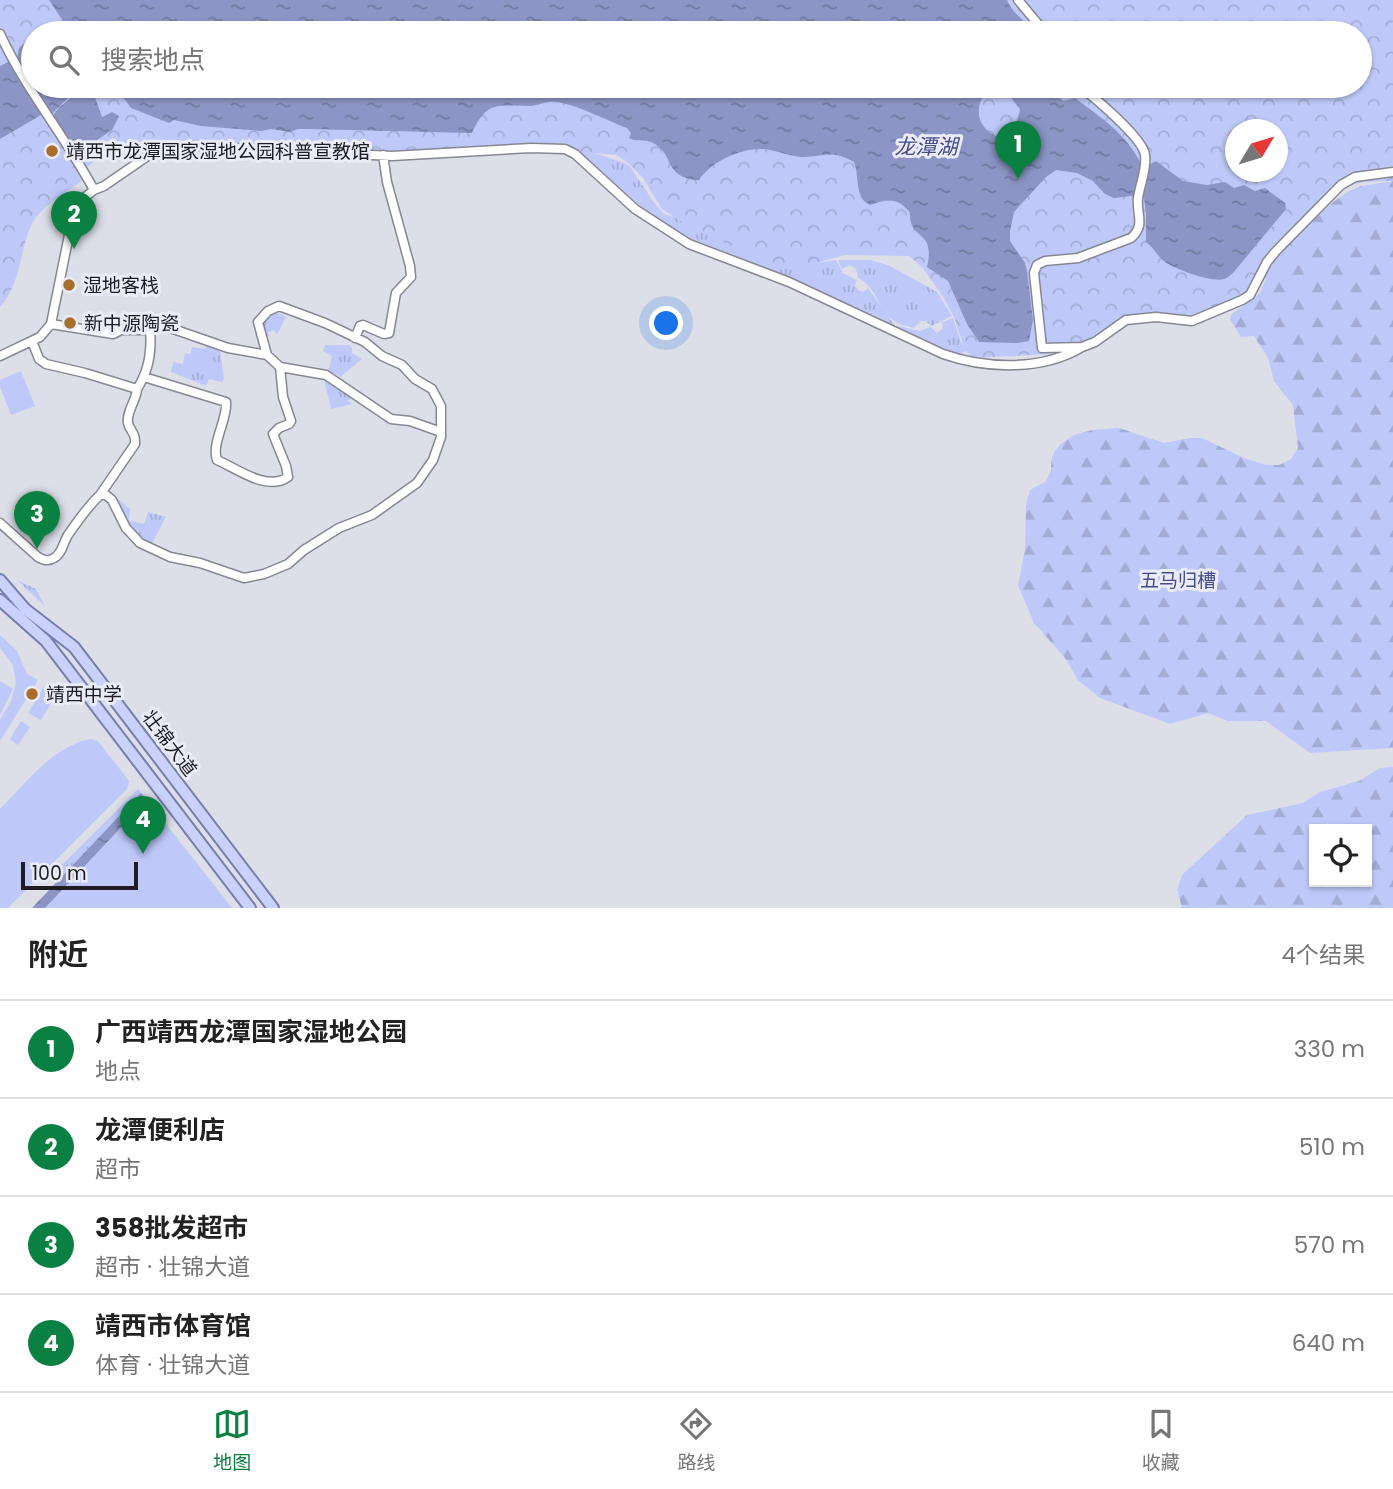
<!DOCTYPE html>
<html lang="zh">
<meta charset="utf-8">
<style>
body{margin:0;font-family:Poppins,"Noto Sans SC",sans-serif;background:#f6f6f6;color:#222}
.controls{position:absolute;right:21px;bottom:21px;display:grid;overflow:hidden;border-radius:0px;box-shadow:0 2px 5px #0004}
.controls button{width:63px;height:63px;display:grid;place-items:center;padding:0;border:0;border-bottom:2px solid #e0e0e0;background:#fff;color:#222;font:35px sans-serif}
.compass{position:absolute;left:1225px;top:119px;width:63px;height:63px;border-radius:50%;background:#fff;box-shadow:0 2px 5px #0004;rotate:52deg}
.scale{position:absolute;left:21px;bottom:18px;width:117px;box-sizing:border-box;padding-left:7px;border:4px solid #1d1d21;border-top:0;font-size:19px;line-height:24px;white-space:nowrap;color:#1d1d21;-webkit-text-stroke:5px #e9ebf6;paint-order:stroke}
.you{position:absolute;left:667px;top:324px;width:24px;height:24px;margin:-18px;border:5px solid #fff;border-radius:50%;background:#1a73e8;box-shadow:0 0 0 10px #1a73e833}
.badge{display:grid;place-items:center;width:46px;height:46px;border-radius:50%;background:#0b8043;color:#fff;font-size:23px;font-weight:700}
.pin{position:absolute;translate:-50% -58px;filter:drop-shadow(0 2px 4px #0008)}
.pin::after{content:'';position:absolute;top:37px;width:24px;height:21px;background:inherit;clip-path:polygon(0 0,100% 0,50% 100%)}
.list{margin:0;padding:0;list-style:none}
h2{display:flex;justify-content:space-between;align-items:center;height:91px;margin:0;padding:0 28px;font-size:30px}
h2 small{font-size:23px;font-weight:400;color:#767676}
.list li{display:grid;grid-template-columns:46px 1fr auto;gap:21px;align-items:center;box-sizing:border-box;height:98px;padding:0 28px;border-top:2px solid #e0e0e0}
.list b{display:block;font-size:26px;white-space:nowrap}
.list p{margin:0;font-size:23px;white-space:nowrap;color:#767676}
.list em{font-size:23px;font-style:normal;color:#767676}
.icon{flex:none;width:38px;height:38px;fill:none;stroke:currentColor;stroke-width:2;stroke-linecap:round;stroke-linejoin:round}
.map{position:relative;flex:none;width:1393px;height:908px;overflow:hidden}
.search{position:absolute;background:#fff;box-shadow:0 2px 5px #0004;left:21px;right:21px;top:21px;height:77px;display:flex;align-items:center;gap:18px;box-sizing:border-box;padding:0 24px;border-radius:38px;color:#767676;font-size:26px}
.sheet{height:483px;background:#fff}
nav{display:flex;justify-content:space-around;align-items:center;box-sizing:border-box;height:98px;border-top:2px solid #e0e0e0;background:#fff;font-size:19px;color:#767676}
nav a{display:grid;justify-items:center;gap:4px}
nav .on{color:#0b8043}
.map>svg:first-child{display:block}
.grass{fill:url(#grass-tufts)}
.forest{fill:url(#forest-firs);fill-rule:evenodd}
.park{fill:url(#park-crowns);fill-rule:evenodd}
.garden{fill:#bfc9f9}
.water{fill:url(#water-ripples);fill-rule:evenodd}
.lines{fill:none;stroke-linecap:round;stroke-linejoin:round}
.minor-casing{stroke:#858791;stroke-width:11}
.major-casing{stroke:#777eab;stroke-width:14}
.minor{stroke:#fff;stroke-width:8}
.major{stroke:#cad1fa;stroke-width:10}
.poi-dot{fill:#a86e2e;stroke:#e9ebf6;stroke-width:2.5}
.labels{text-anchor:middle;stroke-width:6;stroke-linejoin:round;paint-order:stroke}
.poi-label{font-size:19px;fill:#1d1d21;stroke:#e9ebf6;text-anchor:start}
.park-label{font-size:19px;fill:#454d8b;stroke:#e9ebf6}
.street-label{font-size:19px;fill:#1d1d21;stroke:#e9ebf6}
.water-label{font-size:21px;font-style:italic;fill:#434c89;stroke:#e9ebf6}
</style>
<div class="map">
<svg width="1393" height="908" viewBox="0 0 1393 908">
<defs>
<pattern id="grass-tufts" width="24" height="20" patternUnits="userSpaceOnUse" patternTransform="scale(1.75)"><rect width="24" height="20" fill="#bfc9f9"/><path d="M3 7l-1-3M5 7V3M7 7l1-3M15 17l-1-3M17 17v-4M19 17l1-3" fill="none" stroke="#a4acd5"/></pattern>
<pattern id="forest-firs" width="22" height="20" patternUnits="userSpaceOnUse" patternTransform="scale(1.75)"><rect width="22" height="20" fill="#bfc9f9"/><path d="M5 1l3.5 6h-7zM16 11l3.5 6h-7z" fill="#a4acd5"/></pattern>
<pattern id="park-crowns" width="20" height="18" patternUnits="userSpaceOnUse" patternTransform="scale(1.75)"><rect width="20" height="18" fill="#bfc9f9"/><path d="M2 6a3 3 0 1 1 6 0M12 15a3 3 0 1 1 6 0" fill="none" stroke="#a4acd5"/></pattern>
<pattern id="water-ripples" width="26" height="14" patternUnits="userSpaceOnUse" patternTransform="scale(1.75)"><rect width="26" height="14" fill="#8c95c5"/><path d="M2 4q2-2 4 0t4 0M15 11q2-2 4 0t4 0" fill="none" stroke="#7279a0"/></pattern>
</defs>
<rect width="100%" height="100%" fill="#dcdee8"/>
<!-- grass -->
<path class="grass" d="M575,149L590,151L629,165L655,204L664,214L815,263L836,260L843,273L857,280L855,286L858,290L863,292L868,288L896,327L878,317L744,259L689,238L647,212Z
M838,260H871L890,266L937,292L952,316L931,326L926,321H921L914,328C907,326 899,325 893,320C878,309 876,286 858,278L856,269L850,265L842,269Z
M276,312L286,317L277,335L274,330L268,332L269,336L264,338L261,323L270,313Z
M953,318L961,342L967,350L961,354H953L899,329V326L919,331L931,327L937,333L943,328L942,322Z
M207,343L220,350L224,379L222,382L209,379L206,386L171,372L173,362L183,364L185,353L190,354L192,347L205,349Z
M325,345H349L352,348V353L362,359L340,377L337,374L328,372L332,356L323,351Z
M324,379L353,396L348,401L352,404L331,409Z
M118,499L130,509L129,520L144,524L148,512L166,517L151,545L131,529L116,501Z
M17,580L36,589L45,606Z
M138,789L141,793L58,881L56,871Z"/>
<!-- forest -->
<path class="forest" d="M1393,181V748L1310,753L1266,721H1228L1208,713L1170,724L1100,698L1078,680L1065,658L1034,623L1018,585L1025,550L1026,505L1030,490L1045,482L1051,471V461L1054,452L1061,444L1074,435L1092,430L1119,428L1164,443L1190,438H1202L1244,458L1266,465H1279L1291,459L1298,448L1293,405L1274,381L1268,358L1254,336L1241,337L1230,319L1232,314L1260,293L1270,269L1291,242L1332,203L1347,192L1361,186Z
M1393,767V908H1182L1177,890L1182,875L1247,815L1303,803L1320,792L1359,781L1380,768ZM1314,829H1367V882H1314Z"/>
<!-- park -->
<path class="park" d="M0,0H1393V181L1363,182L1336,189L1311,216L1301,247L1251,291L1201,324L1171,320H1121L1095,338L1049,354L973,358L965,350L954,317L942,295L922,267L909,256L845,255L790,270L775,266L688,226L662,209L643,178L628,163L616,155L564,150L375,157L301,156L145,143L114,144L84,170L83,180C66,193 42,205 32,224C19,250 21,285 0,307ZM33,33H1360V86H33ZM1236,130H1278V172H1236Z"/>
<!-- garden -->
<path class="garden" d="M21,371L35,406L11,415L0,387V380Z
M0,635L17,651L27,674L38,680L0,741V720L11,701L16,683L13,665L0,648Z
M0,681L13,689L0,715Z
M44,686L57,693L41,720L28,713Z
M21,721L30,727L18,745L10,739Z
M91,739L98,741L129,781L127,789L8,908H0V809C25,784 54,745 91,739Z
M147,800L232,908H45Z"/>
<!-- water -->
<path class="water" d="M49,0H1007C1012,14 1026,20 1033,33H71Z
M33,34V86H80L51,115L17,60L19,48Z
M10,61L41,115L0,139V66Z
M83,86H91L102,117L112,112L119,116L112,130L91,144L89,141L77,153L74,152L53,116C59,104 74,98 83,86Z
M115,86H1055L1059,97L1063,101L1075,98C1100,117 1127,134 1141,164L1146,166L1156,161L1183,181L1207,185L1225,182L1234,188L1244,185L1255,191L1265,188L1285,203L1286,209L1233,273C1230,275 1227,278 1224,279C1212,283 1175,269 1165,262C1157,256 1155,249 1146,242V215L1144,198L1139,195L1114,198L1105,194L1093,181L1077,173L1056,170L1046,177L1014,212L1010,231V241L1025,263L1027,271L1033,320L1029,341L1017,343L979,342L967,324L948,281L927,267C936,228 909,242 910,213C898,197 888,199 870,205C854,198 860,177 854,162C830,149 825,157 802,157C790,156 780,152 770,150C747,145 712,160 699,180C662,178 676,153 651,142C644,139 636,142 629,138L631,133L627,128C605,120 577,104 555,102C546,101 538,106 529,106C498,106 487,100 472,133L309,129H298L290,132L271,129L261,131L201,126L174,120L169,123L131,108ZM1001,86L1020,109C1017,124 1013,131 1000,138C975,128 973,107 989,87Z
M141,793L147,800L45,908H32Z"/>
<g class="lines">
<!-- minor casing -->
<g class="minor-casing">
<path id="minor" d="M1018,0L1038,24L1042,33
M0,34C26,90 65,136 94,190L84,198L80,215L70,230L51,324L40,337L0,356
M94,190L104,186L149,155L192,146L392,156L531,148L565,149L575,154L635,209L689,244L789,282L943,354C986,369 1042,371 1082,347L1042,348L1034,273L1037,265L1045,261L1078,258L1131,238C1146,225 1136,214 1138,198C1140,184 1147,169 1145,155C1143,138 1094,97 1079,86
M51,324L113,334L121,330H150L151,325L156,323L228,348L267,355L280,367L283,397L291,421L289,424L279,428L273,434L286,466L288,477C267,492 236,468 217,460C211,443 228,419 226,402L144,377
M355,338L360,326L363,325L384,334L389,333L396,293L411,277L410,266L387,182L383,155
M32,341L39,359L46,364L85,373L137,389C137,399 126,412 128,423C130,432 136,432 135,444L100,495
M1082,347L1095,342L1126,320L1156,317L1192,321L1242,300L1250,295L1267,262L1276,251L1341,185L1355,177L1393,172
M280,367L326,375L391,419L410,421L441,432
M137,389C149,371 152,352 150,330
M0,523L38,557C43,560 48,562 54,558C62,554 63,543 68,535C77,522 88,506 100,495H106L112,500L126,528L140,543L170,557L200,563L244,578L264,574L288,564L304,550L339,528L372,515L417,483L433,460L441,437V406L432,389L415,379L402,365L382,356L365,342L325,323L279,306L268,311L258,322L267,355"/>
</g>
<!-- major casing -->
<g class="major-casing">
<path id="major" d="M0,580L25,609L74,647L273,908
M0,600L46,641L250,908"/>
</g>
<!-- minor -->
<use href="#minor" class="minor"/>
<!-- major -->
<use href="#major" class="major"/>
</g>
<!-- markers -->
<g class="poi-dot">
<circle cx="52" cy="151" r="7"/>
<circle cx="69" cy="285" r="7"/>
<circle cx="70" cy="323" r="7"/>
<circle cx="32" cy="694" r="7"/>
</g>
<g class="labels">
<!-- poi labels -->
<g class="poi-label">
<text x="66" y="158">靖西市龙潭国家湿地公园科普宣教馆</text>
<text x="83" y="292">湿地客栈</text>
<text x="84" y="330">新中源陶瓷</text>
<text x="46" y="701">靖西中学</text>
</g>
<!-- park labels -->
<g class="park-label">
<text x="1178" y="587">五马归槽</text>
</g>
<!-- street labels -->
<g class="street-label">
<text transform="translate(170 743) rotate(53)" y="7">壮锦大道</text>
</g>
<!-- water labels -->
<g class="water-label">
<text x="926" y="154">龙潭湖</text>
</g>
</g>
</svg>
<div class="controls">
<button><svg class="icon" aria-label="locate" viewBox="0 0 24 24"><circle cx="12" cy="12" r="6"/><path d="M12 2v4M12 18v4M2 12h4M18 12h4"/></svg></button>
</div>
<svg class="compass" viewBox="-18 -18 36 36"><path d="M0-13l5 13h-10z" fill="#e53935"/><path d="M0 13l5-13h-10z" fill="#767676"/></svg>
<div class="scale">100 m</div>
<div class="you"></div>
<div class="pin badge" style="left:1018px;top:179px">1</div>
<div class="pin badge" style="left:74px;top:249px">2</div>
<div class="pin badge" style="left:37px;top:549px">3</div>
<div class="pin badge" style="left:143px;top:854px">4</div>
<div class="search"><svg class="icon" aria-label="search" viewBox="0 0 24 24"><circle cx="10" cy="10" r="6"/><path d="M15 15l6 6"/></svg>搜索地点</div>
</div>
<section class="sheet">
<h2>附近<small>4个结果</small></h2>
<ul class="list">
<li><span class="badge">1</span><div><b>广西靖西龙潭国家湿地公园</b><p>地点</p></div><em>330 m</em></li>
<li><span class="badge">2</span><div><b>龙潭便利店</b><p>超市</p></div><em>510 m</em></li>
<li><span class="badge">3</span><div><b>358批发超市</b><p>超市 · 壮锦大道</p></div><em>570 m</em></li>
<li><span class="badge">4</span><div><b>靖西市体育馆</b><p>体育 · 壮锦大道</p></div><em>640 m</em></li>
</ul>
</section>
<nav>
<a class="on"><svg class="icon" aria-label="map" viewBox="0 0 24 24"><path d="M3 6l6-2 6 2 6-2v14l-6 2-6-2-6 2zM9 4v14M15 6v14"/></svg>地图</a>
<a><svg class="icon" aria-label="directions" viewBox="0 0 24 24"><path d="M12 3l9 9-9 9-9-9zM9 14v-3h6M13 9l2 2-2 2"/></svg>路线</a>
<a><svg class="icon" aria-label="saved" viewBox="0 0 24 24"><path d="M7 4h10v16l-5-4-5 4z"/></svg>收藏</a>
</nav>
